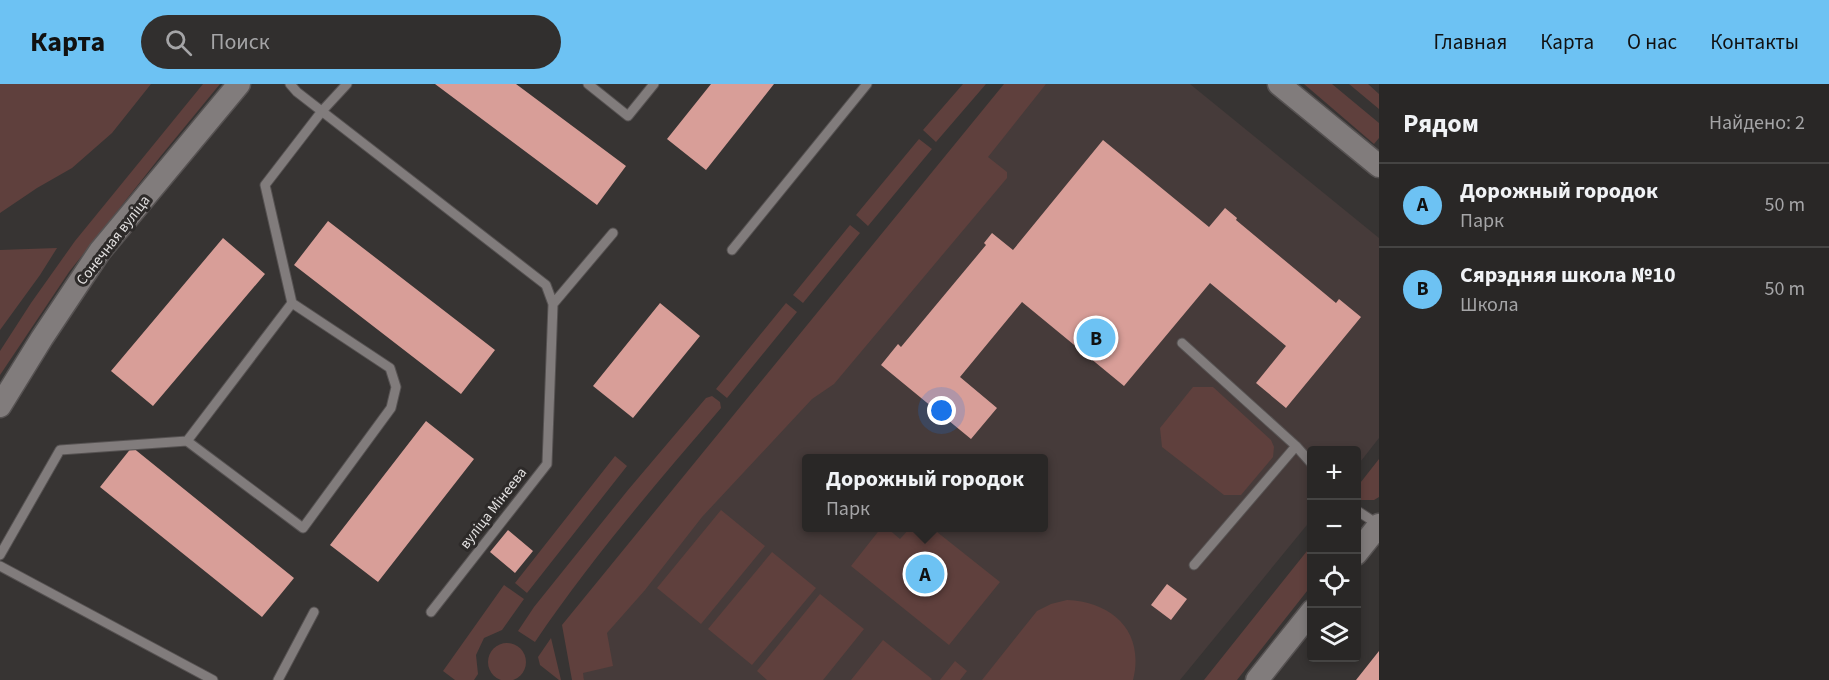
<!DOCTYPE html>
<html lang="ru">
<meta charset="utf-8">
<style>
body{margin:0;font-family:"Source Sans 3",sans-serif;background:#312f2e;color:#f1f3f6}
.controls{position:absolute;right:18px;bottom:18px;display:grid;overflow:hidden;border-radius:6px;box-shadow:0 3px 9px #0003}
.controls button{width:54px;height:54px;display:grid;place-items:center;padding:0;border:0;border-bottom:2px solid #454443;background:#292726;color:#f1f3f6;font:30px sans-serif}
.you{position:absolute;left:942px;top:327px;width:21px;height:21px;margin:-15px;border:4px solid #fff;border-radius:50%;background:#1a73e8;box-shadow:0 0 0 9px #1a73e833}
.badge{display:grid;place-items:center;width:39px;height:39px;border-radius:50%;background:#6dc2f3;color:#111;font-size:20px;font-weight:700}
.pin{position:absolute;translate:-50% -50%;border:3px solid #fff;box-shadow:0 2px 6px #0006}
.popup{position:absolute;left:802px;top:370px;width:246px;height:78px;box-sizing:border-box;display:grid;place-content:center;border-radius:6px;background:#292726;filter:drop-shadow(0 2px 4px #0005);font-size:20px;white-space:nowrap;color:#a5a5a7}
.popup b{font-size:22px;color:#f1f3f6}
.popup::after{content:'';position:absolute;left:50%;top:100%;margin-left:-12px;border:12px solid transparent;border-top-color:#292726}
.list{margin:0;padding:0;list-style:none}
h2{display:flex;justify-content:space-between;align-items:center;height:78px;margin:0;padding:0 24px;font-size:26px}
h2 small{font-size:20px;font-weight:400;color:#a5a5a7}
.list li{display:grid;grid-template-columns:39px 1fr auto;gap:18px;align-items:center;box-sizing:border-box;height:84px;padding:0 24px;border-top:2px solid #454443}
.list b{display:block;font-size:22px;white-space:nowrap}
.list p{margin:0;font-size:20px;white-space:nowrap;color:#a5a5a7}
.list em{font-size:20px;font-style:normal;color:#a5a5a7}
.icon{flex:none;width:33px;height:33px;fill:none;stroke:currentColor;stroke-width:2;stroke-linecap:round;stroke-linejoin:round}
.map{position:relative;flex:none;width:1379px;height:596px;overflow:hidden}
header{display:flex;align-items:center;gap:36px;box-sizing:border-box;height:84px;padding:0 30px;background:#6dc2f3;color:#111}
header strong{font-size:28px}
nav{display:flex;gap:33px;margin-inline-start:auto;font-size:21px}
.search{width:420px;height:54px;background:#312f2e;display:flex;align-items:center;gap:15px;box-sizing:border-box;padding:0 21px;border-radius:33px;color:#a5a5a7;font-size:22px}
main{display:flex}
aside{flex:1;background:#292726}
.map>svg:first-child{display:block}
.built{fill:#463b3a;fill-rule:evenodd}
.green{fill:#5f403d}
.building{fill:#d89e98}
.lines{fill:none;stroke-linecap:round;stroke-linejoin:round}
.service-casing{stroke:#565252;stroke-width:11}
.tertiary-casing{stroke:#565252;stroke-width:25}
.service{stroke:#817c7c;stroke-width:9}
.tertiary{stroke:#817c7c;stroke-width:22}
.labels{text-anchor:middle;stroke-width:6;stroke-linejoin:round;paint-order:stroke}
.street-label{font-size:15px;fill:#e3e1e1;stroke:#2d2a29}
</style>
<header>
<strong>Карта</strong>
<div class="search"><svg class="icon" aria-label="search" viewBox="0 0 24 24"><circle cx="10" cy="10" r="6"/><path d="M15 15l6 6"/></svg>Поиск</div>
<nav><a>Главная</a><a>Карта</a><a>О нас</a><a>Контакты</a></nav>
</header>
<main>
<div class="map">
<svg width="1379" height="596" viewBox="0 0 1379 596">
<rect width="100%" height="100%" fill="#373433"/>
<!-- built -->
<path class="built" d="M1025,0H1190L1379,154V354L1357,382L1356,366H1312L1311,436L1180,596H584L574,548ZM806,374H1044V444H806Z"/>
<!-- green -->
<path class="green" d="M0,0H151L112,49L72,84L37,104L0,129Z
M203,0H220L160,73L69,188L0,291V267L31,219L75,157Z
M963,0H986L936,58L923,46Z
M1004,0H1046L988,73L1007,88V94L834,300L812,315L702,433L645,506L607,549L613,582L583,589L584,596H572L562,541Z
M1304,0H1332L1379,39V54L1374,60Z
M1349,0H1368L1379,10V25Z
M919,55L932,65L868,142L856,131Z
M850,141L860,149L803,219L793,211Z
M57,164L40,191L0,246V166Z
M786,219L797,228L727,314L716,305Z
M1193,303H1213L1271,356L1274,363L1273,373L1241,411H1224L1162,363L1160,344Z
M712,312L720,318L721,324C656,400 591,475 535,558L518,547L534,523L628,406L706,314Z
M615,372L627,382L527,509L515,499Z
M1379,375V413L1374,416H1360L1357,412V403Z
M721,426L765,462L701,540L657,504Z
M881,444H887L900,455L910,444H932L1000,498L949,561L851,482Z
M1311,462V502L1237,596H1204Z
M772,468L816,504L752,581L708,545Z
M504,501L524,515L502,546L484,554L476,571L478,590L474,596H455L443,587Z
M820,510L864,545L823,596H767L757,587Z
M1067,516C1113,518 1145,548 1133,596H982L1037,527L1051,520Z
M551,554L561,596H559L540,581L538,573Z
M883,556L932,595L931,596H851Z
M488 578a19 19 0 1 1 38 0a19 19 0 1 1-38 0Z
M955,577L967,587L960,596H940Z"/>
<!-- building -->
<path class="building" d="M435,0H516L626,82L597,121Z
M711,0H774L706,86L667,55Z
M1103,56L1209,143L1225,124L1237,134L1236,136L1336,219L1339,215L1361,233L1286,324L1256,299L1286,262L1210,199L1124,302L1022,218L960,293L997,324L971,355L881,281L898,260L901,263L986,161L984,159L992,149L1013,166Z
M328,137L495,266L461,310L294,181Z
M223,154L265,190L153,322L111,287Z
M660,219L700,252L633,334L593,302Z
M426,337L474,375L378,498L330,461Z
M132,363L294,494L262,533L100,403Z
M508,446L533,467L515,489L490,468Z
M1167,500L1187,515L1171,536L1151,521Z
M1379,567V596H1356Z"/>
<g class="lines">
<!-- service casing -->
<g class="service-casing">
<path id="service" d="M290,0L297,8L546,201L553,220L547,380L431,528
M588,0L628,32L654,0
M732,166L867,0
M292,219L187,357L303,444L391,324L396,303L390,284L292,219L265,101L322,27L347,0
M553,220L613,149
M1182,259L1296,362L1312,380
M1356,426L1379,441
M0,471L60,366L187,357
M1194,481L1296,362
M0,482L213,596
M278,596L314,528"/>
</g>
<!-- tertiary casing -->
<g class="tertiary-casing">
<path id="tertiary" d="M1279,0L1379,82
M0,322L42,254L100,167L239,0
M1356,470L1379,441
M1257,596L1312,527"/>
</g>
<!-- service -->
<use href="#service" class="service"/>
<!-- tertiary -->
<use href="#tertiary" class="tertiary"/>
</g>
<g class="labels">
<!-- street labels -->
<g class="street-label">
<text transform="translate(113 156) rotate(-52)" y="5">Сонечная вуліца</text>
<text transform="translate(493 424) rotate(-52)" y="5">вуліца Мінеева</text>
</g>
</g>
</svg>
<div class="controls">
<button>+</button>
<button>−</button>
<button><svg class="icon" aria-label="locate" viewBox="0 0 24 24"><circle cx="12" cy="12" r="6"/><path d="M12 2v4M12 18v4M2 12h4M18 12h4"/></svg></button>
<button><svg class="icon" aria-label="layers" viewBox="0 0 24 24"><path d="M12 4l9 5-9 5-9-5zM3 14l9 5 9-5"/></svg></button>
</div>
<div class="you"></div>
<div class="pin badge" style="left:925px;top:490px">A</div>
<div class="popup"><b>Дорожный городок</b>Парк</div>
<div class="pin badge" style="left:1096px;top:254px">B</div>
</div>
<aside>
<h2>Рядом<small>Найдено: 2</small></h2>
<ul class="list">
<li><span class="badge">A</span><div><b>Дорожный городок</b><p>Парк</p></div><em>50 m</em></li>
<li><span class="badge">B</span><div><b>Сярэдняя школа №10</b><p>Школа</p></div><em>50 m</em></li>
</ul>
</aside>
</main>
